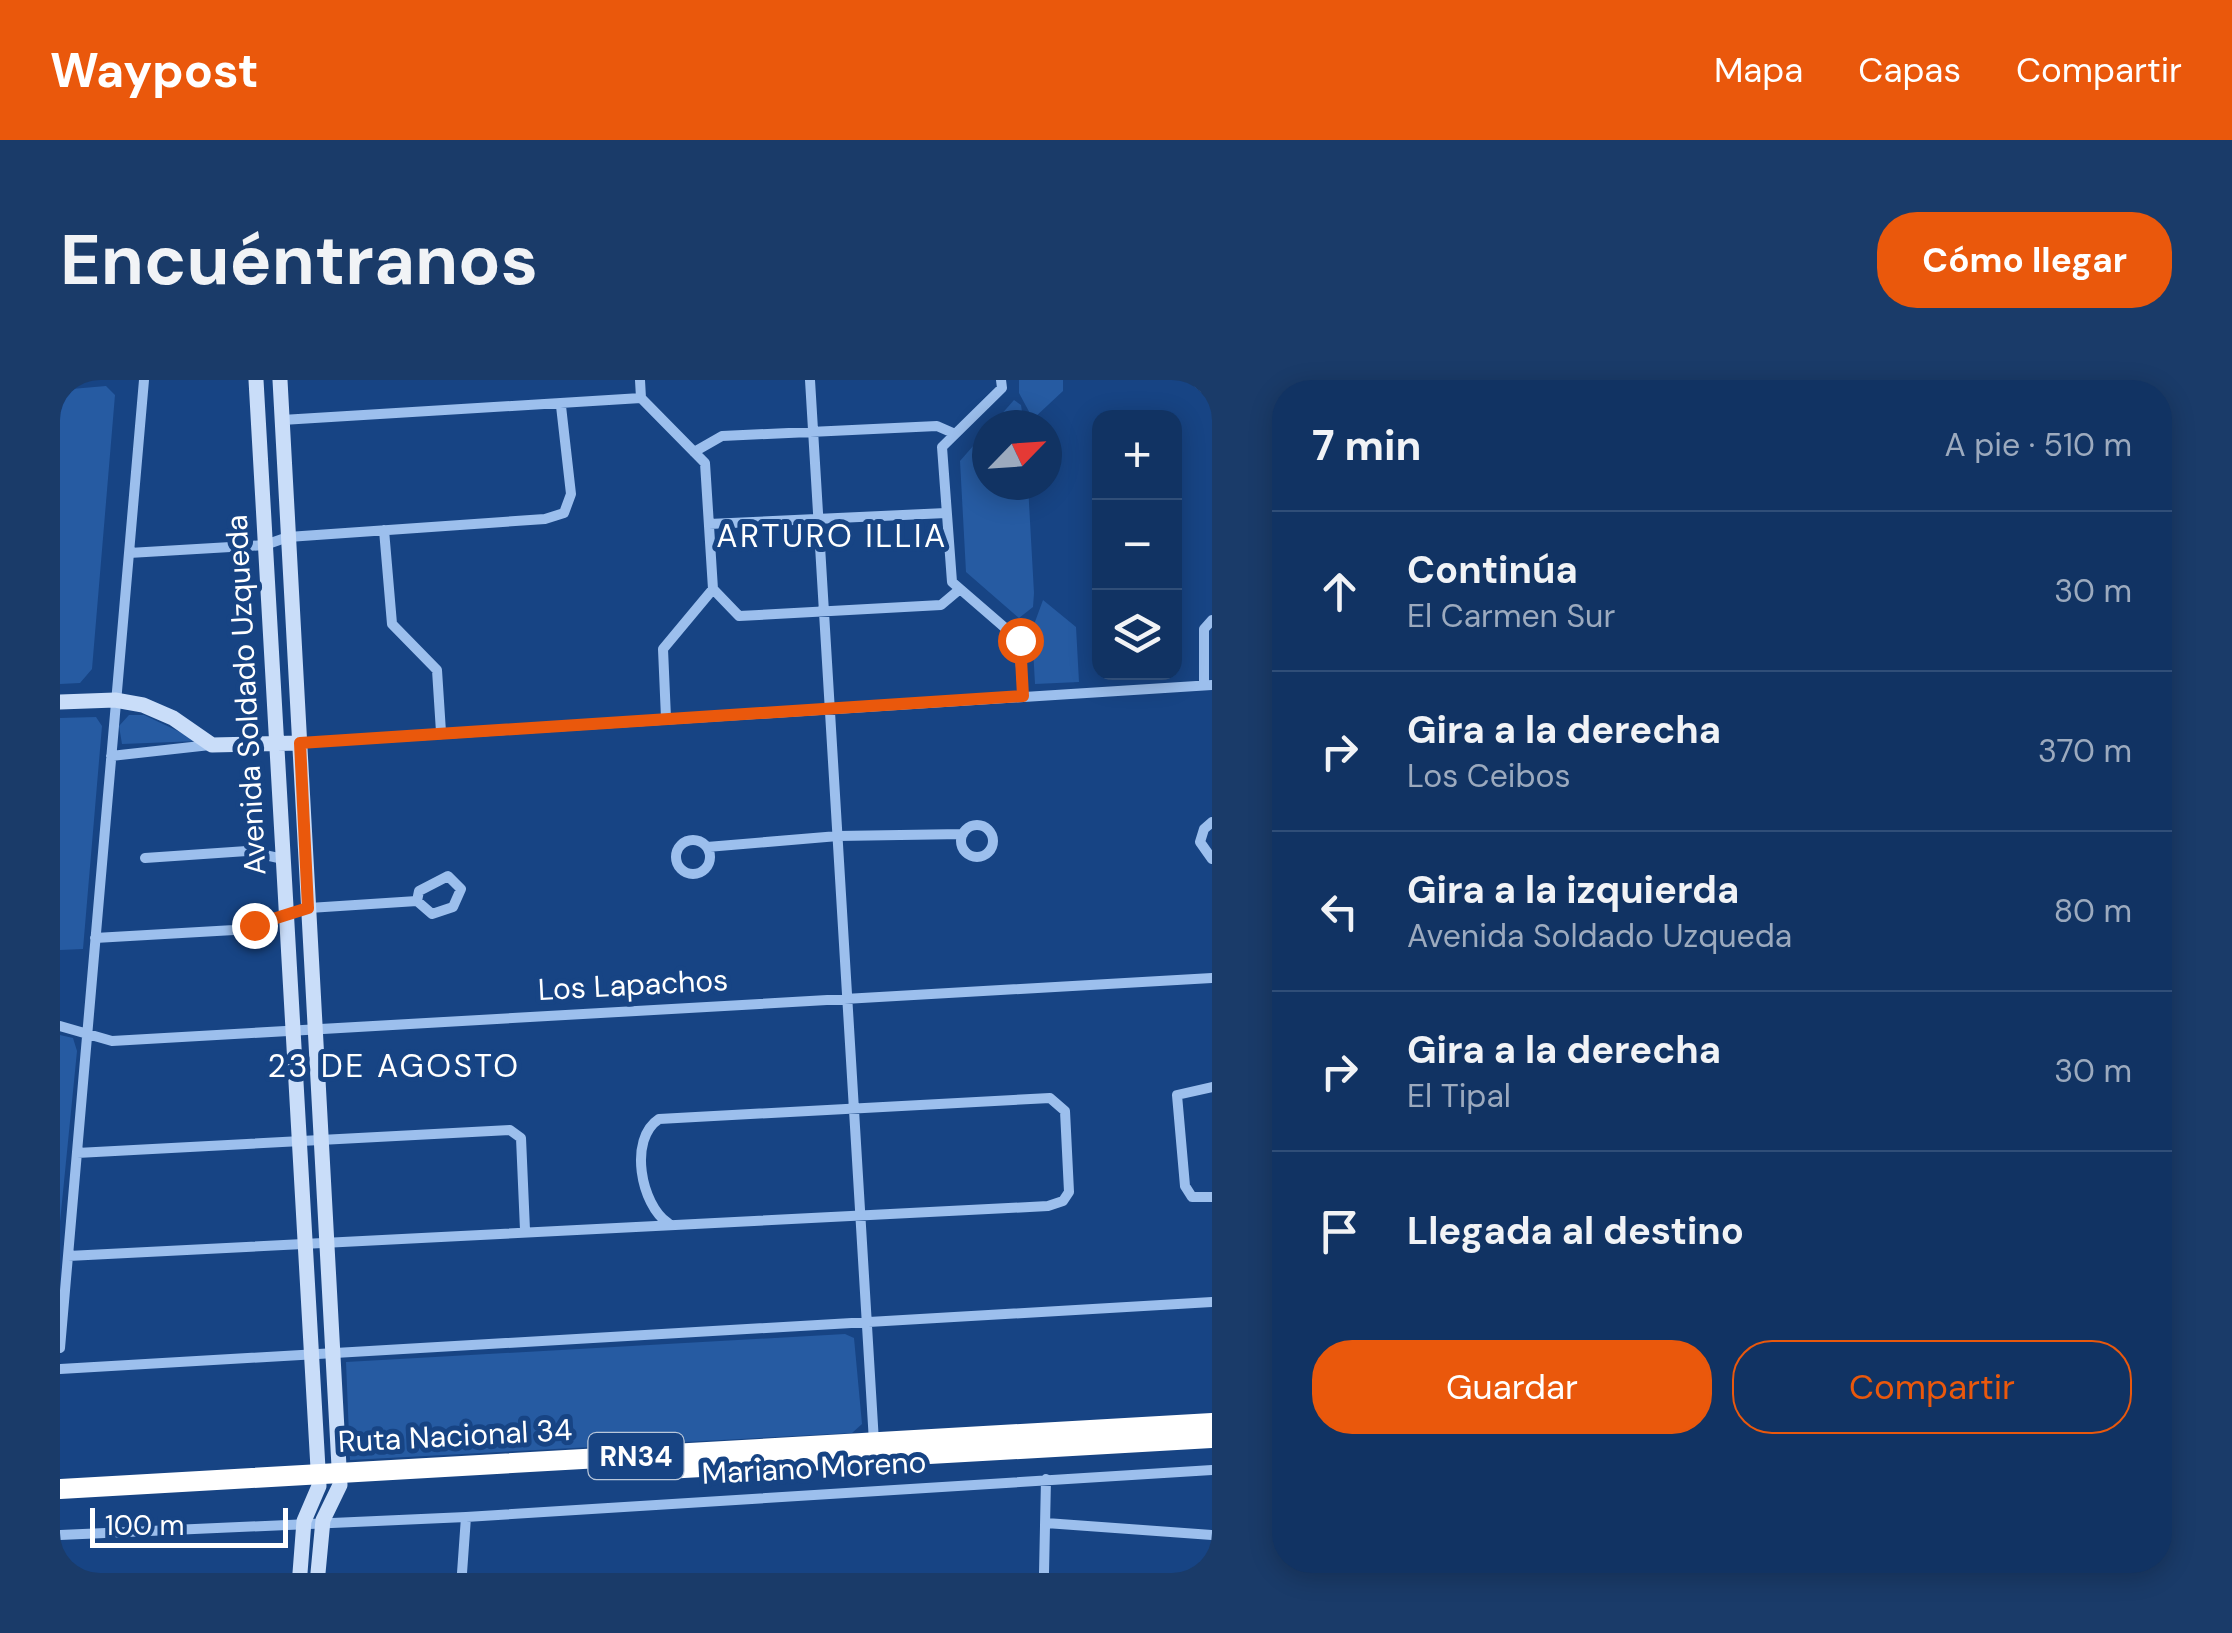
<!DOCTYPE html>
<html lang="es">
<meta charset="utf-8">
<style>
body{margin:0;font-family:"DM Sans",sans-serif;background:#1a3b69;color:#f1f3f6}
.controls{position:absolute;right:30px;top:30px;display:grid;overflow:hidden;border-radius:20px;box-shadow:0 5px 25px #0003}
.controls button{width:90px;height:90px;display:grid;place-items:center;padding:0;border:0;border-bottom:2px solid #304e78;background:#113363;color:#f1f3f6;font:50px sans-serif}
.compass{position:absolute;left:912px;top:30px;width:90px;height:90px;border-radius:50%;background:#113363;box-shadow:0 5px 25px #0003;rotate:65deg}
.scale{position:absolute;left:30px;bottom:25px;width:198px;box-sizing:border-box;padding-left:10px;border:5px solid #fff;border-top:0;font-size:28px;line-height:35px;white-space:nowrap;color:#fff;-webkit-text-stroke:8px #174484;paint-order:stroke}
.stop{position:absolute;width:30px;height:30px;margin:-22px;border:8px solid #ea580c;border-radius:50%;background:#fff}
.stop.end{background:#ea580c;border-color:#fff;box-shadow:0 2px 10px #0008}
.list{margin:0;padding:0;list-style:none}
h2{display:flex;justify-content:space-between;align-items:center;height:130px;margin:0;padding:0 40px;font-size:42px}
h2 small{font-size:32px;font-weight:400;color:#9caabe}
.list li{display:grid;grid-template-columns:65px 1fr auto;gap:30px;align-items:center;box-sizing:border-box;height:160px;padding:0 40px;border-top:2px solid #304e78}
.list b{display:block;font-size:38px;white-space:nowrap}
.list p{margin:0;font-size:32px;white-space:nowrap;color:#9caabe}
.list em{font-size:32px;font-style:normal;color:#9caabe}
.actions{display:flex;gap:20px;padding:30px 40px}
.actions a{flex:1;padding:22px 0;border:2px solid #ea580c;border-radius:40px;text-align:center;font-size:35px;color:#ea580c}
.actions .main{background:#ea580c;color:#fff}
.icon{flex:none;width:55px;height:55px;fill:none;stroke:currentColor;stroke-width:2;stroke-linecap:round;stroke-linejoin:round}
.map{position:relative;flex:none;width:1152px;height:1193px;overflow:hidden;border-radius:40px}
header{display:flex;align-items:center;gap:60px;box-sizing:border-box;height:140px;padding:0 50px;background:#ea580c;color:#fff}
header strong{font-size:48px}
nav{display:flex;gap:55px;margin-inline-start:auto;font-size:35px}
.intro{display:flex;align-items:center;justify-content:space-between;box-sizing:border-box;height:240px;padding:0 60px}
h1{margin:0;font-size:70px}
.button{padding:25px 45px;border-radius:40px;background:#ea580c;color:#fff;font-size:35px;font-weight:700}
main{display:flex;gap:60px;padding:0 60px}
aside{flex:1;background:#113363;border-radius:40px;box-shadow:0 5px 25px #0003}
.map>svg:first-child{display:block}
.green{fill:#265ba2}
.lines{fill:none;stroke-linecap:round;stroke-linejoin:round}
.street{stroke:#9cbfed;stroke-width:10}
.secondary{stroke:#c9ddf9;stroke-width:15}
.highway{stroke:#fff;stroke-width:20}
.route{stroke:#ea580c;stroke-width:12}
.labels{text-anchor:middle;stroke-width:10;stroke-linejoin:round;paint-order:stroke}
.shield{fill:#174484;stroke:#b9c7da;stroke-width:2.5}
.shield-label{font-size:28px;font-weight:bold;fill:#fff}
.street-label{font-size:30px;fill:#fff;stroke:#174484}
.neighbourhood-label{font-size:32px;letter-spacing:2.5px;fill:#fff;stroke:#174484}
</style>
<header>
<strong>Waypost</strong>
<nav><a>Mapa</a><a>Capas</a><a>Compartir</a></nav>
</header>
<div class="intro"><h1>Encuéntranos</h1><a class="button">Cómo llegar</a></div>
<main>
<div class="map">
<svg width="1152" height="1193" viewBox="0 0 1152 1193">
<rect width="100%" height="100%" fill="#174484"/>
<!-- green -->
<path class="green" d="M959,0H1003V11L973,39L959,13Z
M46,6L55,15L32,289L20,303L0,304V10Z
M954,20L961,25L964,45H932Z
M927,50V105H968L974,213L973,227L959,238L906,192L900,81Z
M983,220L1016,247L1019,302L975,304L972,250Z
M69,335H84L139,361L62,364L59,346Z
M36,337L42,346L23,569L0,570V338Z
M0,655L13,658L17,671L0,842Z
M785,954L794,958L802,1044L792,1053L290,1080L286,982Z"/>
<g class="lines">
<!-- street -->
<path class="street" d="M580,0L581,18L645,83L653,209L603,269L606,338
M750,0L814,1062
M941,0L942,8L882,67L892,202L959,260L963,316
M1135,0L1152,15
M222,40L581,18
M634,72L662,56L877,46L893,53
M649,144L886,133
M324,150L332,244L377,290L381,352
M69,173L205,165L228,157L485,139L504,133L511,114L501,26
M653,209L679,236L881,225L900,209
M1144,305V249L1152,240
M240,363L1152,305
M51,376L150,365
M1152,442L1144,449L1140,462L1152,479
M901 461a16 16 0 1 1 32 0a16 16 0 1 1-32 0Z
M616 477a17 17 0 1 1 34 0a17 17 0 1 1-34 0Z
M647,467L778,456L903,454
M85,478L187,471L223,479
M35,558L174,550L249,528L357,521L372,534L393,527L401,509L388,496L359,511L357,521
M0,646L52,661L1152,598
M1152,707L1117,715L1125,806L1132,817H1152
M17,773L450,750L461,758L465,850
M8,876L988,826L1003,821L1009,812L1005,731L990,718L599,739C568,759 581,825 608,843
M0,968L84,0
M0,989L1152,922
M986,1143L1152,1155
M0,1155L406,1137L1152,1090
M402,1193L406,1137
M984,1193L986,1099"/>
<!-- secondary -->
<path class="secondary" d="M196,0L259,1106L244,1141L240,1193
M220,0L280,1105L263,1140L258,1193
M0,322L55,320L83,325L113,338L152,365L240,363"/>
<!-- highway -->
<path class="highway" d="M606,1089L1152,1058
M0,1109L1152,1043"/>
</g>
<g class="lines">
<!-- route -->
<path class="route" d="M194,545L248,528L240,363L963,316L960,260"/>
</g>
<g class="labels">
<!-- shield labels -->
<rect class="shield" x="528.5" y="1053" width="95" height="46" rx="8"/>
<g class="shield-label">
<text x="576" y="1086">RN34</text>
</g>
<!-- street labels -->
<g class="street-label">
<text transform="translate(186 315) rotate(-93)" y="10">Avenida Soldado Uzqueda</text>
<text transform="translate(573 605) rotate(-3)" y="10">Los Lapachos</text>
<text transform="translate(395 1056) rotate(-3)" y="10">Ruta Nacional 34</text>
<text transform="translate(754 1088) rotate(-3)" y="10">Mariano Moreno</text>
</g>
<!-- neighbourhood labels -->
<g class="neighbourhood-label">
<text x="772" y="167">ARTURO ILLIA</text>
<text x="334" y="697">23 DE AGOSTO</text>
</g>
</g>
</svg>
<div class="controls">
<button>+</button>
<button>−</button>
<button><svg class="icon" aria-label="layers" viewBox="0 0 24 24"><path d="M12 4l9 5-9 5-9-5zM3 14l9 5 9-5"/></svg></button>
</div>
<svg class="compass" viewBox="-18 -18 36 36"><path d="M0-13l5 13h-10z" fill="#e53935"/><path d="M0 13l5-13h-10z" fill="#9caabe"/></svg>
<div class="scale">100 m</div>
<div class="stop" style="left:960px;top:260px"></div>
<div class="stop end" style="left:194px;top:545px"></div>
</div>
<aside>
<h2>7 min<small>A pie · 510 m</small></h2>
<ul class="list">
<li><svg class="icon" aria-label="ahead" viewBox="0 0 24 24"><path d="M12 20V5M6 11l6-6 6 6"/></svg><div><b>Continúa</b><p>El Carmen Sur</p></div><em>30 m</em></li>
<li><svg class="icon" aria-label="right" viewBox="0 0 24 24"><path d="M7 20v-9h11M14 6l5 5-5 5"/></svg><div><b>Gira a la derecha</b><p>Los Ceibos</p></div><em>370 m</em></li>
<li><svg class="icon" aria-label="left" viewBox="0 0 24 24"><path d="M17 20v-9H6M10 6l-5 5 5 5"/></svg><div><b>Gira a la izquierda</b><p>Avenida Soldado Uzqueda</p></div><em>80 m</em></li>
<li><svg class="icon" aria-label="right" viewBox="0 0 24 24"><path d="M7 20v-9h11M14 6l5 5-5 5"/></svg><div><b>Gira a la derecha</b><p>El Tipal</p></div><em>30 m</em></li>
<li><svg class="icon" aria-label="arrive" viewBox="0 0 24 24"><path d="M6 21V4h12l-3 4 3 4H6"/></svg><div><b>Llegada al destino</b></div></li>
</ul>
<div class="actions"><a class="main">Guardar</a><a>Compartir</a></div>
</aside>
</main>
